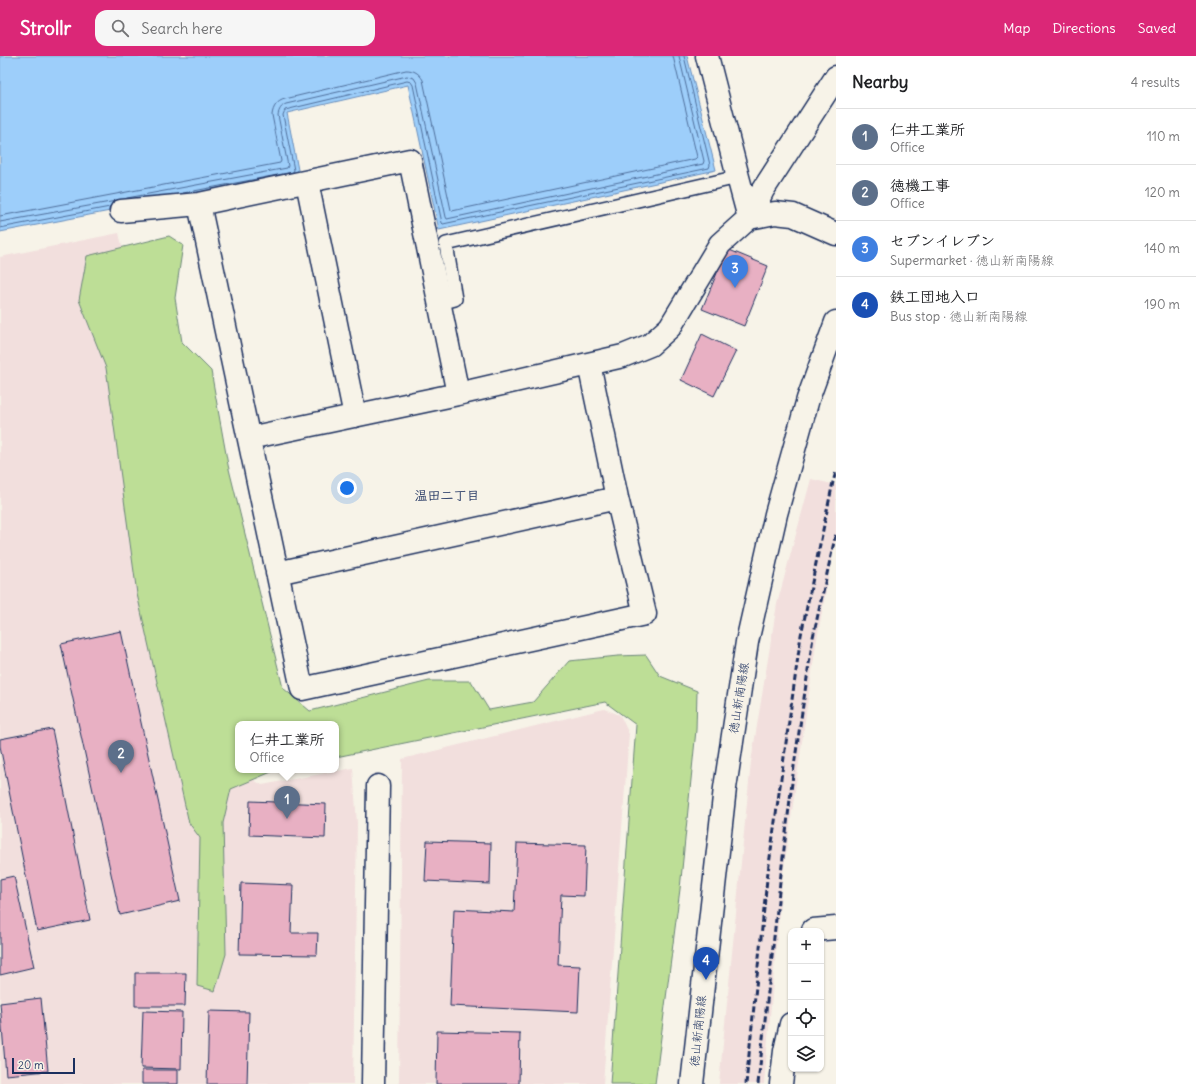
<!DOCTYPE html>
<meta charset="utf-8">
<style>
body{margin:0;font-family:Delius,"Klee One",sans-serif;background:#f6f6f6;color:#202124}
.controls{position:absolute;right:12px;bottom:12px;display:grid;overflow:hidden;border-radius:8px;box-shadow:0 1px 3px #0004}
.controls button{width:36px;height:36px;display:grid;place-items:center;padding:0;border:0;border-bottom:1px solid #e0e0e0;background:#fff;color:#202124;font:20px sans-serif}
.scale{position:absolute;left:12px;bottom:10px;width:63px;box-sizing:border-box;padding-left:4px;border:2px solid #1b2f5e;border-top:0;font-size:11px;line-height:14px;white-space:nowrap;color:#1b2f5e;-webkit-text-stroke:3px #f7f3e8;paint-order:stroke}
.you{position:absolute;left:347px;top:432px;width:14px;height:14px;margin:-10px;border:3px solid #fff;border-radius:50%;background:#1a73e8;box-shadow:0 0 0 6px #1a73e833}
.badge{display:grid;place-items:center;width:26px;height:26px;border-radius:50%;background:#db2777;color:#fff;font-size:13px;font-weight:700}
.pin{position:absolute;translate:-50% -33px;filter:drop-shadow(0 1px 2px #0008)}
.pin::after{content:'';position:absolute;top:21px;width:14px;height:12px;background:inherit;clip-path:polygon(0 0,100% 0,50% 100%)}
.popup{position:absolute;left:235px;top:665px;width:104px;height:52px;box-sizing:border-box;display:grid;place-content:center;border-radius:8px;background:#fff;filter:drop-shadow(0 1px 3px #0005);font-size:13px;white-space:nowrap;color:#757577}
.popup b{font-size:15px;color:#202124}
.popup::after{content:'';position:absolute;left:50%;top:100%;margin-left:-8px;border:8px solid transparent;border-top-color:#fff}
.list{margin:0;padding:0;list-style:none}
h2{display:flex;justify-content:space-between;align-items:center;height:52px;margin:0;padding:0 16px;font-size:17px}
h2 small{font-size:13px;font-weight:400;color:#757577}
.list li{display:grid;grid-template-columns:26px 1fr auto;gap:12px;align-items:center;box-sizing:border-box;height:56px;padding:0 16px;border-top:1px solid #e0e0e0}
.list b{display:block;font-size:15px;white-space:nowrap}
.list p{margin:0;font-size:13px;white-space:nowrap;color:#757577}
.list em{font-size:13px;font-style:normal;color:#757577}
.icon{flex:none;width:22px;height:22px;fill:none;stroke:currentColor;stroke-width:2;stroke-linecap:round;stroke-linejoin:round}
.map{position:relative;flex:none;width:836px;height:1028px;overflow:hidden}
header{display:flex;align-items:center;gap:24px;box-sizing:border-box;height:56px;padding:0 20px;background:#db2777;color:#fff}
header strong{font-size:19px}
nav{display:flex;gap:22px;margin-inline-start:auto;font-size:14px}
.search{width:280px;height:36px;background:#f6f6f6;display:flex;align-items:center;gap:10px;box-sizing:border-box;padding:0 14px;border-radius:12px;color:#757577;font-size:15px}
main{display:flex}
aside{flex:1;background:#fff}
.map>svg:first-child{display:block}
.built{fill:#f2dfdd}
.green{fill:#bdde96;stroke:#6c867a}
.water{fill:#9dcefa;stroke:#698ebc}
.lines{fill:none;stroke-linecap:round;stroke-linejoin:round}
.shore{stroke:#4f6f9c;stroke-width:1}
.building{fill:#e8b0c3;stroke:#1b2f5e}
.service-casing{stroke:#1b2f5e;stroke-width:16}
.minor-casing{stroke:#1b2f5e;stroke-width:25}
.secondary-casing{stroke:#1b2f5e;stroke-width:25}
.service{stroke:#f7f3e8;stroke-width:13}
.minor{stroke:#f7f3e8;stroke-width:22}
.secondary{stroke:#f7f3e8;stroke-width:22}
.rail{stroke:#1b2f5e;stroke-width:3;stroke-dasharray:6 3;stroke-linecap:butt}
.labels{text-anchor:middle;stroke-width:3;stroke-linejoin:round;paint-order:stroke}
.street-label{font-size:12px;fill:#1b2f5e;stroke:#f7f3e8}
.neighbourhood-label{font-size:13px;font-weight:bold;fill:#1b2f5e;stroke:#f7f3e8}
</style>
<header>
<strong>Strollr</strong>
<div class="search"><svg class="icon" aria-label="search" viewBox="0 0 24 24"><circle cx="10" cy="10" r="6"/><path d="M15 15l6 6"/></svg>Search here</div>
<nav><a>Map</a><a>Directions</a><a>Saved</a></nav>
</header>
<main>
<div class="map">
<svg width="836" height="1028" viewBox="0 0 836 1028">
<rect width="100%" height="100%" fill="#f7f3e8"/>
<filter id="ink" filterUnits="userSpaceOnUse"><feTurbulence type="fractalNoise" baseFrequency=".025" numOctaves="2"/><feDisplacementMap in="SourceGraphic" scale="8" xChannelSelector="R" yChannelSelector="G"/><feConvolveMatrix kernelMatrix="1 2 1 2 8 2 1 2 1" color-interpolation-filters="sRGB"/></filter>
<g filter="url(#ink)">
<!-- built -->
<path class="built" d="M119,177L238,671V714L262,729L353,712L357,768L353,1028H0V201Z
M811,423L836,429V481L816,588L782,825L764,1028H719L751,706L777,548Z
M604,653L620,659L629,678L603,1028H399L402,703Z"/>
<!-- green -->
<path class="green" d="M169,180L183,189L175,242L182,286L211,315L228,409L283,632L310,655L429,625H471L489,654L533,646L569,605L618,600L646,599L660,620L697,635L696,674L680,833L655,1028H610L636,669L605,646L336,701V668H238V714H276L231,733L223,767L226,898L215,935L197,930L200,782L189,767L137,538L106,312L79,244L87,200Z"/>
<!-- water -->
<path class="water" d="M0,0H687L716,114L439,174L408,29L287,57L299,119L0,176Z"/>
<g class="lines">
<!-- shore -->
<path class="shore" d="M178,138L293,116L294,114L283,59L285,54L407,25L411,26L413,29L442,167L443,168L709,112L710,109L684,0
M127,142L287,112L288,110L278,59C279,54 281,50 286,48L407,20L414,22L417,27L446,161L447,163L703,108L704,105L679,0
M0,160L280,107L281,105L272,59C273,51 277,45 285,43L406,14C414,14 419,17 423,24L451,154L452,155L695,103L697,101L673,0
M0,166L116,145
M0,172L110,151"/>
</g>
<!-- building -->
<path class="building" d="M727,193L768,210L744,270L702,253Z
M702,278L736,295L714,340L681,324Z
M121,575L180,845L120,859L61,588Z
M52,673L90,864L37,875L0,690V683Z
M250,745L326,748L325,782L249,779Z
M427,785L491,787L490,828L425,825Z
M517,787L586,789L584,840L561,839L558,909L580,910L578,956L450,950L454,853L514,856Z
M14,820L34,911L0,919V823Z
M241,827L293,829L291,877H318L317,899L239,898Z
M135,917H186L185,950H135Z
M41,942L48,1015L6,1019L0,947Z
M143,955L182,956L181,1013L141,1012Z
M209,955L249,956L247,1028H207Z
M437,975L520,977L519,1028H436Z
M142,1014H178V1028H142Z"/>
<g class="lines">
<!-- service casing -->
<g class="service-casing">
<path id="service" d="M440,247L455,243L446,188L738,121"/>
</g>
<!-- minor casing -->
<g class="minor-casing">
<path id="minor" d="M707,0L738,121L749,162
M307,126L355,360
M121,155L199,148
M749,162L763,134L836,21
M458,338L410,104L199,148L302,633L645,558L617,442L589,308
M249,382L458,338L623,300L650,289L670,271L720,188L749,162L775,157L793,159L836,178
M277,517L617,442
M813,875V874L836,872
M373,1028L378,730
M781,1028L785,995L791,968"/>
</g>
<!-- secondary casing -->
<g class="secondary-casing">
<path id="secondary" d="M692,1028L725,732L747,586L776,458L808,343L836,266"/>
</g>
<!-- service -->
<use href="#service" class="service"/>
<!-- minor -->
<use href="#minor" class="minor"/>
<!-- secondary -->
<use href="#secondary" class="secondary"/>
<!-- rail -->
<path class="rail" d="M746,1028L767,823L801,579L833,426L836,416
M758,1028L780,826L794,710L813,581L836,477"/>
</g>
</g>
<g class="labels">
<!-- street labels -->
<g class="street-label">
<text transform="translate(739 642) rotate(-81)" y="4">徳山新南陽線</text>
<text transform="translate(698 975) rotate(-84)" y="4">徳山新南陽線</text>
</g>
<!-- neighbourhood labels -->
<g class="neighbourhood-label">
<text x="447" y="444">温田二丁目</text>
</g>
</g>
</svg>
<div class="controls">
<button>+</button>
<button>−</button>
<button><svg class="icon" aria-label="locate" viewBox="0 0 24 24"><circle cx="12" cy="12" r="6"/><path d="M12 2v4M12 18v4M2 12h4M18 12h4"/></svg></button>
<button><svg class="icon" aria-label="layers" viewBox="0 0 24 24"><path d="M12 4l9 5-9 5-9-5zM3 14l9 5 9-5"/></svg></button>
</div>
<div class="scale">20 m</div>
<div class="you"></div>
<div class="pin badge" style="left:287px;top:763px;background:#5c6f8a">1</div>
<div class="popup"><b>仁井工業所</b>Office</div>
<div class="pin badge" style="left:121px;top:717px;background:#5c6f8a">2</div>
<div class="pin badge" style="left:735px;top:232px;background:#3f7fe0">3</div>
<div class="pin badge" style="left:706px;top:924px;background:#1a4fb4">4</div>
</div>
<aside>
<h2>Nearby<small>4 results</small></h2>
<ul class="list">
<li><span class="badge" style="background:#5c6f8a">1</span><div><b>仁井工業所</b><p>Office</p></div><em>110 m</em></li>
<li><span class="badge" style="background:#5c6f8a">2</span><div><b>徳機工事</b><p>Office</p></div><em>120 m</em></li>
<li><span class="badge" style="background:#3f7fe0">3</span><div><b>セブンイレブン</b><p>Supermarket · 徳山新南陽線</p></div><em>140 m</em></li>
<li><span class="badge" style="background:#1a4fb4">4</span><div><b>鉄工団地入口</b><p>Bus stop · 徳山新南陽線</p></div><em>190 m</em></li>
</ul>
</aside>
</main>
